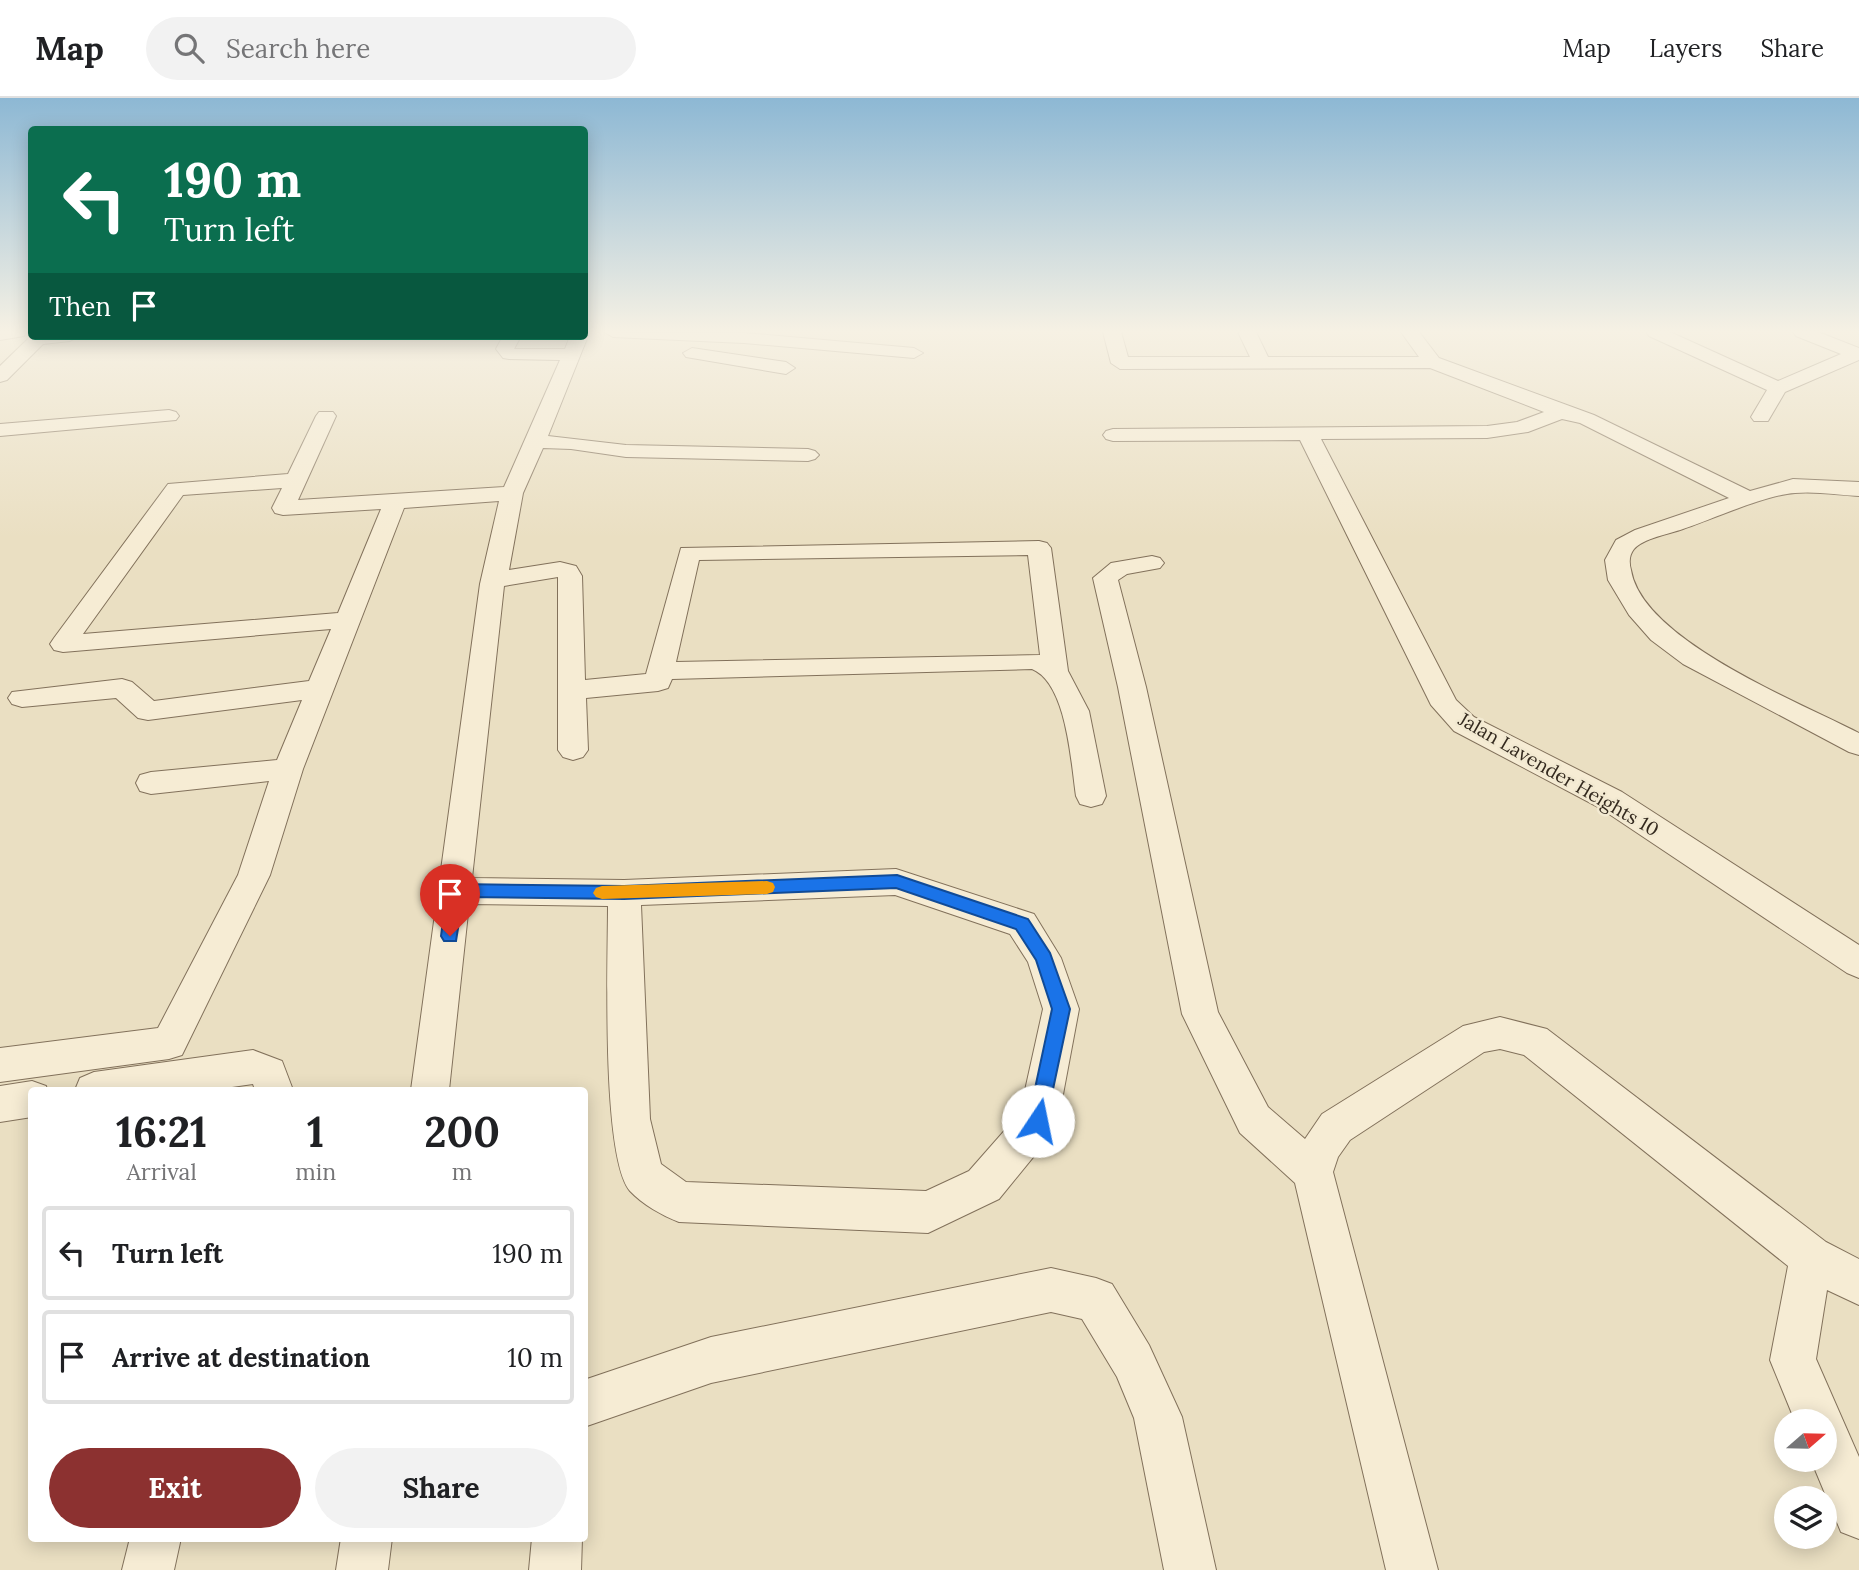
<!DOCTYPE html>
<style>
:root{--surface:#fff;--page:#f2f2f2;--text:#202124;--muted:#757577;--line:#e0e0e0;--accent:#8c3130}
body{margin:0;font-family:Lora,serif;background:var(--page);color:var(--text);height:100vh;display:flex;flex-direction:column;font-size:26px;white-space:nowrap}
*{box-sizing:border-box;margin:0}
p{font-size:23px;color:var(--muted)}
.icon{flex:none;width:38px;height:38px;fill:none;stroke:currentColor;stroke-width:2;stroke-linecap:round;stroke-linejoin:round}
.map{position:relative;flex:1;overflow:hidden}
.side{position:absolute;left:28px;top:989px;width:560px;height:455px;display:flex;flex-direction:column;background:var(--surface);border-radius:7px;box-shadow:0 4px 18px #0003}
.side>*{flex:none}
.hud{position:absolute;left:28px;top:28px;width:560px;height:214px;border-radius:7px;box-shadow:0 4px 18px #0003;background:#0b6e4f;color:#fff;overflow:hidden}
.needle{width:46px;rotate:70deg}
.fabs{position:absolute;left:1774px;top:1311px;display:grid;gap:14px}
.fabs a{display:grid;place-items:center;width:63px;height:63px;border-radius:50%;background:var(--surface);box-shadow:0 4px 18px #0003;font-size:35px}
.pin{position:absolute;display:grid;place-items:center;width:60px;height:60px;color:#fff;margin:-72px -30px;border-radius:50% 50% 50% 0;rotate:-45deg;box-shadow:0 0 7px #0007}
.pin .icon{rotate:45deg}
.me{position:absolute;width:77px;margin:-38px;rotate:11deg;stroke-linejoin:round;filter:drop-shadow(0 0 5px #0008)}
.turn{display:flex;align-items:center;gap:24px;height:147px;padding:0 21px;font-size:32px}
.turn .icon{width:91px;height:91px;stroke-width:2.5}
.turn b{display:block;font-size:49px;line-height:60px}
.then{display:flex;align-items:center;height:66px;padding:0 21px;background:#0003;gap:14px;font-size:26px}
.eta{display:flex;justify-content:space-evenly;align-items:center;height:119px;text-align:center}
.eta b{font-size:42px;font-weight:800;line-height:49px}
.cta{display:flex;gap:14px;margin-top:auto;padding:14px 21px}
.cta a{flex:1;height:80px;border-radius:42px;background:var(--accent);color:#fff;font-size:28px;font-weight:800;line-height:80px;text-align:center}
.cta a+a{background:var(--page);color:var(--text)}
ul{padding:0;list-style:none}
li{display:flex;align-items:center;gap:21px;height:94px;margin:0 14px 10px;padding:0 7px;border:4px solid var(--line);border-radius:7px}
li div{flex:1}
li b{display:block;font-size:26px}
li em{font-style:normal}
header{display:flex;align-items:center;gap:42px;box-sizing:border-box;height:98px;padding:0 35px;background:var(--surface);border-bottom:2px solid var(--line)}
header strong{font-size:33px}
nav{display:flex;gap:38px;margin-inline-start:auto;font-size:24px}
.search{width:490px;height:63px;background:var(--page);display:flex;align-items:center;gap:18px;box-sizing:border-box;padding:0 24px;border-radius:38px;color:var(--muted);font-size:26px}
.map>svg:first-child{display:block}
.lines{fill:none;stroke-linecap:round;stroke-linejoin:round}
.minor-casing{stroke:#82715b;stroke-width:2}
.minor{fill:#f6ecd4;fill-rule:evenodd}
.route{fill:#1a73e8;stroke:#114b97;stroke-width:2}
.slow{fill:#f59e0b}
.labels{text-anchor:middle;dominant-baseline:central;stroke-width:5;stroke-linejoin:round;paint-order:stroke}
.street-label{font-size:19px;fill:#33291e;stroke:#f2e9d1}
</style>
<header>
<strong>Map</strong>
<div class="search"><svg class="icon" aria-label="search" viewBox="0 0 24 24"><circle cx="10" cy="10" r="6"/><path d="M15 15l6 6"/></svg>Search here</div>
<nav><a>Map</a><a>Layers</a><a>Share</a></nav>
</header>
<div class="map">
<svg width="1859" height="1472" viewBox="0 0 1859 1472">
<rect width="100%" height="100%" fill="#eadfc2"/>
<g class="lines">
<g class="minor-casing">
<g id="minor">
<polygon points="0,234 27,234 24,238 0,242"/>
<path d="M585,234L588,238L548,338L626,347L808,351L815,353L819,357L815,361L808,363L626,359L571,351L543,350L523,395L509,472L560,464L576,468L582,478L585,582L646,576L681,450L1039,443L1047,445L1051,450L1068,573L1089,613L1106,698L1102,706L1091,709L1080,706L1076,698C1071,665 1067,585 1032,571L672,581L668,590L658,593L586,600L588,652L583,659L573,662L563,659L558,652V479L504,488L472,780L624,782L896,771L1034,816L1061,860L1079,911L1058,1023L1052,1036L999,1101L928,1135L679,1124C663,1118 642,1106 630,1093C601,1058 608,860 608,808L469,806L449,992H411L480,486L499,403L404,410L303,671L270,777L182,957L169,961L0,984V950L158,930L238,777L269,683L151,696L140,693L136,685L140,677L151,674L277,662L302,602L148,622L138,620L116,600L22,609L12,606L8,600L12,594L122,581L132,584L154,603L309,583L331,531L63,554L54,552L50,546L54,540L168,386L288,376L316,318L319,314H333L336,318L298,402L504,389L560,262L509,261L503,260L496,251L503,238H521L514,251H565L570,238H584ZM282,390L272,410L275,415L283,417L381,411L338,515L83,536L183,397ZM1028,457L1040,557L676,564L699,462ZM895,797L1010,836L1028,864L1043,911L1020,1015L969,1073L926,1093L686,1084L661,1066L650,1021L641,807Z"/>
<polygon points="604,234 744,235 914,250 923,255 914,260 744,245 613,239"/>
<path d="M1103,234H1121L1128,259H1250L1238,234H1256L1268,259H1419L1401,234H1419L1439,260L1594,317L1750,393L1793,381L1859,384V398C1838,397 1816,393 1795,395C1765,397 1713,421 1683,431C1669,436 1644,440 1634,451C1629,457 1629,465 1631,472C1642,542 1799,604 1859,635V657L1849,654L1683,566L1651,542L1629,517L1608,482L1605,462L1616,442L1635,432L1729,400L1580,325L1562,321L1528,334L1487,340L1321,341L1456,602L1474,619L1622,694L1859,847V880L1847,875L1600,710L1454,633L1431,607L1300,342L1113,343L1106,341L1103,337L1106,333L1113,331L1487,328L1517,324L1544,314L1430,270L1120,271L1111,265Z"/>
<polygon points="1646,234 1670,234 1778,283 1841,256 1796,238 1793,234 1818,234 1859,250 1859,262 1785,294 1768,323 1754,323 1751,319 1767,292 1649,238"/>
<polygon points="32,237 79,238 70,243 43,246 7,282 0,284 0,268"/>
<polygon points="692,250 786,264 795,270 786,276 686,259 683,255"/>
<polygon points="169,312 176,314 179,318 176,322 0,338 0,326"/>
<polygon points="1152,458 1160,460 1164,465 1160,470 1127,476 1118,482 1146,589 1218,914 1268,1009 1305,1041 1322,1016 1463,928 1500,919 1547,931 1826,1144 1859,1161 1859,1207 1827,1192 1816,1261 1859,1359 1859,1441 1841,1434 1811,1362 1825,1362 1825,1323 1795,1323 1770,1262 1788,1168 1524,957 1500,951 1484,954 1350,1042 1338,1059 1333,1074 1438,1472 1386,1472 1295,1085 1240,1035 1182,916 1118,589 1093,480 1111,465"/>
<polygon points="253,952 282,963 293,992 255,992 253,986 211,992 75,992 80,980 94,974"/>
<polygon points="32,983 46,988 47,992 32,992 32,1019 0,1024 0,988"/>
<polygon points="1051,1170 1096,1180 1112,1186 1149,1247 1182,1319 1216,1472 1164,1472 1134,1320 1117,1279 1082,1221 1051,1214 711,1285 584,1329 584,1282 711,1239"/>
<polygon points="130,1440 181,1440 174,1472 122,1472"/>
<polygon points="341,1440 392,1440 388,1472 336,1472"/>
<polygon points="532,1440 582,1440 581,1472 529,1472"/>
</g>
</g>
<use href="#minor" class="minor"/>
</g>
<linearGradient id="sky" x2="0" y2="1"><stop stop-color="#8db8d4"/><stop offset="0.53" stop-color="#f6f1e4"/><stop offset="1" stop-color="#f6f1e4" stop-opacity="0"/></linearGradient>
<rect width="1859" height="440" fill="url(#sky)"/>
<polygon class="route" points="897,777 1028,821 1050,855 1070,911 1045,1029 1038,1032 1031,1029 1028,1023 1052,911 1036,862 1016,831 896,790 624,801 463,799 456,843 444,843 441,838 447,793 449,788 455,786 624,788"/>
<polygon class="slow" points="767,783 773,785 775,789 773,794 767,796 602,801 596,799 593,795 596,790 602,788"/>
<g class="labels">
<g class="street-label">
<text transform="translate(1559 676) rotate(30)">Jalan Lavender Heights 10</text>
</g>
</g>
</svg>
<div class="fabs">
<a><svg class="needle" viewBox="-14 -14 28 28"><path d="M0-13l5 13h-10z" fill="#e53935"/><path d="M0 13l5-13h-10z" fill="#757577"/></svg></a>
<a><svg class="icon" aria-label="layers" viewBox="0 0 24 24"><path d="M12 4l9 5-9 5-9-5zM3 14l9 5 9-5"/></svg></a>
</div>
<div class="pin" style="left:450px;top:838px;background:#d93025"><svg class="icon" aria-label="arrive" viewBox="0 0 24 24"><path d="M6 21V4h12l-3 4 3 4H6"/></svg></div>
<svg class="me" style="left:1038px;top:1023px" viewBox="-20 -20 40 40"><circle r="19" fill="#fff"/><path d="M0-13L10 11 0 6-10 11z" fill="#1a73e8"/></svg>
<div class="hud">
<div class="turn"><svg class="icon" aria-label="left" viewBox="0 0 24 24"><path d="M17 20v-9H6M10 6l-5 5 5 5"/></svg><div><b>190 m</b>Turn left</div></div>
<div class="then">Then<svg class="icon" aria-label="arrive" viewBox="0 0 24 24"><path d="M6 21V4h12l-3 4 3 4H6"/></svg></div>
</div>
<section class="side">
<div class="eta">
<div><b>16:21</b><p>Arrival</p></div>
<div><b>1</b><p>min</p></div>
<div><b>200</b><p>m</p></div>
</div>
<ul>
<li><svg class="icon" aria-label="left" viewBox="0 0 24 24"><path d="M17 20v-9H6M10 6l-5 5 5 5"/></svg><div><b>Turn left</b></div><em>190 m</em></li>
<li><svg class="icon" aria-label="arrive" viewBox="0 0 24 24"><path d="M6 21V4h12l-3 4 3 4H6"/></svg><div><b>Arrive at destination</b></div><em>10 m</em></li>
</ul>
<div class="cta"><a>Exit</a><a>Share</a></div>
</section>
</div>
